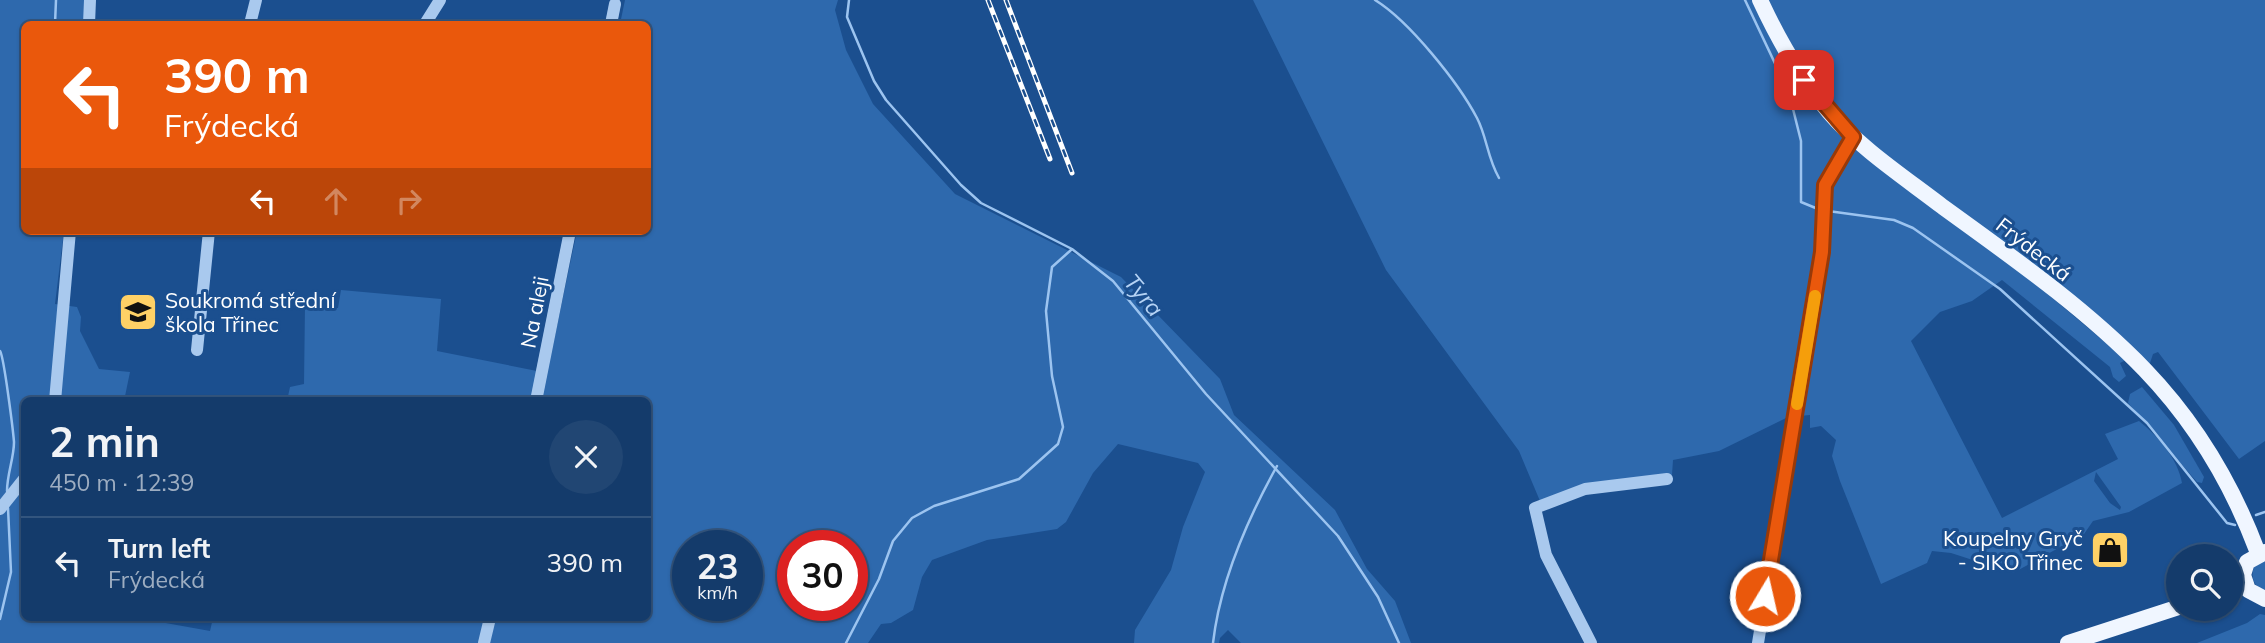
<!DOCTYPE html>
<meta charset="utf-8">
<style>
:root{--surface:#143b6b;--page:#214673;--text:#f1f3f6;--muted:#9dadc1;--line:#33557e}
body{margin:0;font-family:Mulish,sans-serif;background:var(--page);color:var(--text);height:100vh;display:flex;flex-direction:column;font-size:26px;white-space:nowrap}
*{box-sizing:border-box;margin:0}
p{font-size:23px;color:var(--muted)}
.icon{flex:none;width:38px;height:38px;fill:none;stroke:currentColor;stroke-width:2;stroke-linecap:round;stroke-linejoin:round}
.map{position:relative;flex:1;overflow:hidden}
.panel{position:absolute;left:21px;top:397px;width:630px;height:224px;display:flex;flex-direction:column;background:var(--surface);border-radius:10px;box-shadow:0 2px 5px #0004,0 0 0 2px var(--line)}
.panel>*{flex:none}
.hud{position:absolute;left:21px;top:21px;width:630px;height:214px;border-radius:10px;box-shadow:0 2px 5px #0004,0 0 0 2px var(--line);background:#ea580c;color:#fff;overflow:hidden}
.tools{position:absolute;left:2166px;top:544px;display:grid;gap:14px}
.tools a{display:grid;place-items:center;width:77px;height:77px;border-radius:50%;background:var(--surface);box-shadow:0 2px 5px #0004,0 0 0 2px var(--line);font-size:35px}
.speed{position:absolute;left:672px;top:530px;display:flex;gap:14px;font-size:35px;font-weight:700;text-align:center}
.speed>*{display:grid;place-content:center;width:91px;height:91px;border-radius:50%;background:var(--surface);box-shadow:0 2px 5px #0004,0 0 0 2px var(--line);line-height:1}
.speed small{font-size:18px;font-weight:400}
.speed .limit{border:10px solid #d22;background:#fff;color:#111}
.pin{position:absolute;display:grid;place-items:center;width:60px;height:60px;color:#fff;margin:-30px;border-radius:14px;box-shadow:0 4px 10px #0006}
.me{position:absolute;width:77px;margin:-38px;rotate:9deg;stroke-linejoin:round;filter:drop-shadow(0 0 5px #0008)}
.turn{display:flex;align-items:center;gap:24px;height:147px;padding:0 28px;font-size:32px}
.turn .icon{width:91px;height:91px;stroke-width:2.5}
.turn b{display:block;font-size:49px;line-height:60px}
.lanes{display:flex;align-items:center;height:66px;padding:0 28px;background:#0003;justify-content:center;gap:35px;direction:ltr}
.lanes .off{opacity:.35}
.round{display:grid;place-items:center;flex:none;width:74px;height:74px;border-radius:37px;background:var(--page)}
.overview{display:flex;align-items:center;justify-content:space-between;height:119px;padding:0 28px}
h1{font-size:42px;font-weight:700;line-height:52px}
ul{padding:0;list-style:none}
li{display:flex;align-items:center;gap:21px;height:91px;padding:0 28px;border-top:2px solid var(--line)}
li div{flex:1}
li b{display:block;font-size:26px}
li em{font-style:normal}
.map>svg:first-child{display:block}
.green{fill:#2e69ad;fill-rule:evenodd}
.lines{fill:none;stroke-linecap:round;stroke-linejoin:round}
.stream{stroke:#9cc4f0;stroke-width:2.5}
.minor{stroke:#a9c9ee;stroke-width:12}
.major{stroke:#f0f6ff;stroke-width:16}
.rail-casing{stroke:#fff;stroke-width:5}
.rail{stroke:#1b4f8f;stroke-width:2.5;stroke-dasharray:8;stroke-linecap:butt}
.route-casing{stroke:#983908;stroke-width:18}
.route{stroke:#ea580c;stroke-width:12}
.slow{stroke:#f59e0b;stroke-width:12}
.labels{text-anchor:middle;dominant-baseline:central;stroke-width:6;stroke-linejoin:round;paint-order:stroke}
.street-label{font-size:21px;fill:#fff;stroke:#1b4f8f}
.poi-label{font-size:21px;fill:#fff;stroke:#1b4f8f;text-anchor:start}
.water-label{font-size:23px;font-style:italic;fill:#b5d3f5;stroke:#1b4f8f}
</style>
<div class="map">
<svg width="2265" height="643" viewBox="0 0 2265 643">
<rect width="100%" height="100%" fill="#1b4f8f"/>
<g class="green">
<path d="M0,0H86L85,24H24V231H64L55,304L77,307L81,317L80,331L99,369L130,372L124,401H24V618H138L210,631L213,618H648V401H287L290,387L304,384L305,305L338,308L341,290L441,299L437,351L547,373L577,231H648V24H620L625,0H838L835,10L846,50L873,104L955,194L1121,277L1220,379L1234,415L1335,510L1367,569L1395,601L1411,643H1241L1228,630L1220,638L1219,643H1134L1135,630L1171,570L1183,527L1205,472L1198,463L1118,444L1093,473L1066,522L1057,529L987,540L932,560L922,577L913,610L891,623L881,624L868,643H0ZM688,546H747V606H688ZM793,546H852V606H793Z"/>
<path d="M1253,0H1753L1799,84L2126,360L2120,363L2126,376L2119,382L2113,377L2110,367L2002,280L1972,301L1940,312L1911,341L2002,518L2118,459L2105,434L2139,421C2158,436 2178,459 2182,483L2129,512L2093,521L2084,534L2013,573L1951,553L1932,551L1927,563L1881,584L1840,481L1832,456L1836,440L1821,426L1810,428V415L1788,417L1719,451L1673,460L1672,475L1592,485L1540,501L1519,451L1386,270ZM2096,472L2121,507L2120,510L2110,503L2094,481Z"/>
<polygon points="1767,0 2265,0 2265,441 2239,459 2158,352 2153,354 2149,366 1858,133 1809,77"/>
<polygon points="2142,387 2174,425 2204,477 2202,483 2197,482 2128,403 2130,394"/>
<path d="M2265,560V590C2254,587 2250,578 2254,567Z"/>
<polygon points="2260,614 2265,615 2265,643 2197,643 2247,623"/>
</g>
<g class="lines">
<g class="stream">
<polyline points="849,0 847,17 874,81 886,100 961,185 981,203 1072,249 1113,281 1206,394 1338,536 1378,597 1399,643"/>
<path d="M1375,0C1409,21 1458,82 1477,118C1487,137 1487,157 1499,178"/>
<polyline points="1745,0 1789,93 1801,141 1801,202 1818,209"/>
<polyline points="55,24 56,0"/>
<polyline points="1828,211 1894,220 1913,228 2000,289 2147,423 2227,523 2235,525"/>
<path d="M0,351C4,357 13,430 14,442C14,458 7,474 7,491"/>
<polyline points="2256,515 2265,512"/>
<polyline points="0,619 11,572 8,508"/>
<polyline points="846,643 879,579 893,541 912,518 934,506 1019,479 1058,444 1063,427 1052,376 1046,311 1052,267 1071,250"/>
<path d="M1213,643C1220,582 1247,520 1277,466"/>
</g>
<g class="minor">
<polyline points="89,24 90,0"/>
<polyline points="250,24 256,0"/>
<polyline points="425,24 440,0"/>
<polyline points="611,24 615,4"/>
<polyline points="197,350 209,231"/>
<polyline points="55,401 70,231"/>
<polyline points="536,401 570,231"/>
<polyline points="0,509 24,479"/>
<polyline points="484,643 490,618"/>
<polyline points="1591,643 1546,555 1535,508 1585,489 1667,479"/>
<polyline points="1758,643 1822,252 1825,185 1853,137"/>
</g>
<g class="major">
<path d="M1760,0C1779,41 1800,78 1829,112C1861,149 1904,177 1943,207C2012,257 2085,308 2145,370C2195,422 2233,486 2258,553"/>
<polyline points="2265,552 2247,562 2243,575 2248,590 2265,599"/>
<polyline points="2068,643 2179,607"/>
</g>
<g class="rail-casing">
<g id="rail">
<polyline points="988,0 1050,159"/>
<polyline points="1006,0 1072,173"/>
</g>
</g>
<use href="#rail" class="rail"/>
</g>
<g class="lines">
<g class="route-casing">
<polyline id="route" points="1765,596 1822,252 1825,185 1853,137 1804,80"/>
</g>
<use href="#route" class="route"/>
<polyline class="slow" points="1797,404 1815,296"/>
</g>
<defs>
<g id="school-square" transform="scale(2.0125)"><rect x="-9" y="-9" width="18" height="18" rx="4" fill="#ffd166" stroke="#1b4f8f"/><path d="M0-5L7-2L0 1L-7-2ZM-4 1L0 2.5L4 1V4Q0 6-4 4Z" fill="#111"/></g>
<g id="shop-square" transform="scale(2.0125)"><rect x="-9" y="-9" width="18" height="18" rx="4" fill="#ffd166" stroke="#1b4f8f"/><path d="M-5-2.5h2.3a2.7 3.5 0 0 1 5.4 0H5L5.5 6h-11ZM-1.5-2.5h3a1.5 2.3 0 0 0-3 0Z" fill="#111"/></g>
</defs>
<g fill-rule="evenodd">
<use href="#school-square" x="138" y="312"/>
<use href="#shop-square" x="2110" y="550"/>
</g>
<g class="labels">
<g class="street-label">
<text transform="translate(2034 249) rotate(38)">Frýdecká</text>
<text transform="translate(534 312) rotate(-79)">Na aleji</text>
</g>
<g class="poi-label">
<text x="165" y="300">Soukromá střední<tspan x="165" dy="24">škola Třinec</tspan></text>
<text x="2083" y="538" text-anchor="end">Koupelny Gryč<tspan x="2083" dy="24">- SIKO Třinec</tspan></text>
</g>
<g class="water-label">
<text transform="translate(1144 295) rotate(50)">Tyra</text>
</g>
</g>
</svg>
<div class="tools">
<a><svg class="icon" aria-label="search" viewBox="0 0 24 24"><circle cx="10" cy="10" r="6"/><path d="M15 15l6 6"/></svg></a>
</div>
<div class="speed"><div>23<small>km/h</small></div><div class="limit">30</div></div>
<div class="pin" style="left:1804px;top:80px;background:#d93025"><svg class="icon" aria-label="arrive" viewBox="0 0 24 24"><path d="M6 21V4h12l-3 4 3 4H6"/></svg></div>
<svg class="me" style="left:1765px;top:596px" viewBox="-20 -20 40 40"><circle r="17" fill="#ea580c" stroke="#fff" stroke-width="3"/><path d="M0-11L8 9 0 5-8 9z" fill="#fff"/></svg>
<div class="hud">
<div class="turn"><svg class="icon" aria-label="left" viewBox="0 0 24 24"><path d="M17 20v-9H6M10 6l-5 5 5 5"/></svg><div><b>390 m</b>Frýdecká</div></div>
<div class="lanes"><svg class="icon" aria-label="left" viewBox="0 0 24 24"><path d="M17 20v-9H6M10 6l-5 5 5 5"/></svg><svg class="icon off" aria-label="ahead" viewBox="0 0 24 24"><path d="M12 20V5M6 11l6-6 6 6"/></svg><svg class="icon off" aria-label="right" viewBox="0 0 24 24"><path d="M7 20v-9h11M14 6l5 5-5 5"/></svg></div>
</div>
<section class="panel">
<div class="overview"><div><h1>2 min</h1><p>450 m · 12:39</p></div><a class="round"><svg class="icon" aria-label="close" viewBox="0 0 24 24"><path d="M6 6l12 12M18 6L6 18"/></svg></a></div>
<ul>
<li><svg class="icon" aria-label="left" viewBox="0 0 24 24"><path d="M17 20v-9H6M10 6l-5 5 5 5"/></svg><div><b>Turn left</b><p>Frýdecká</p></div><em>390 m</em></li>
</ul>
</section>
</div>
